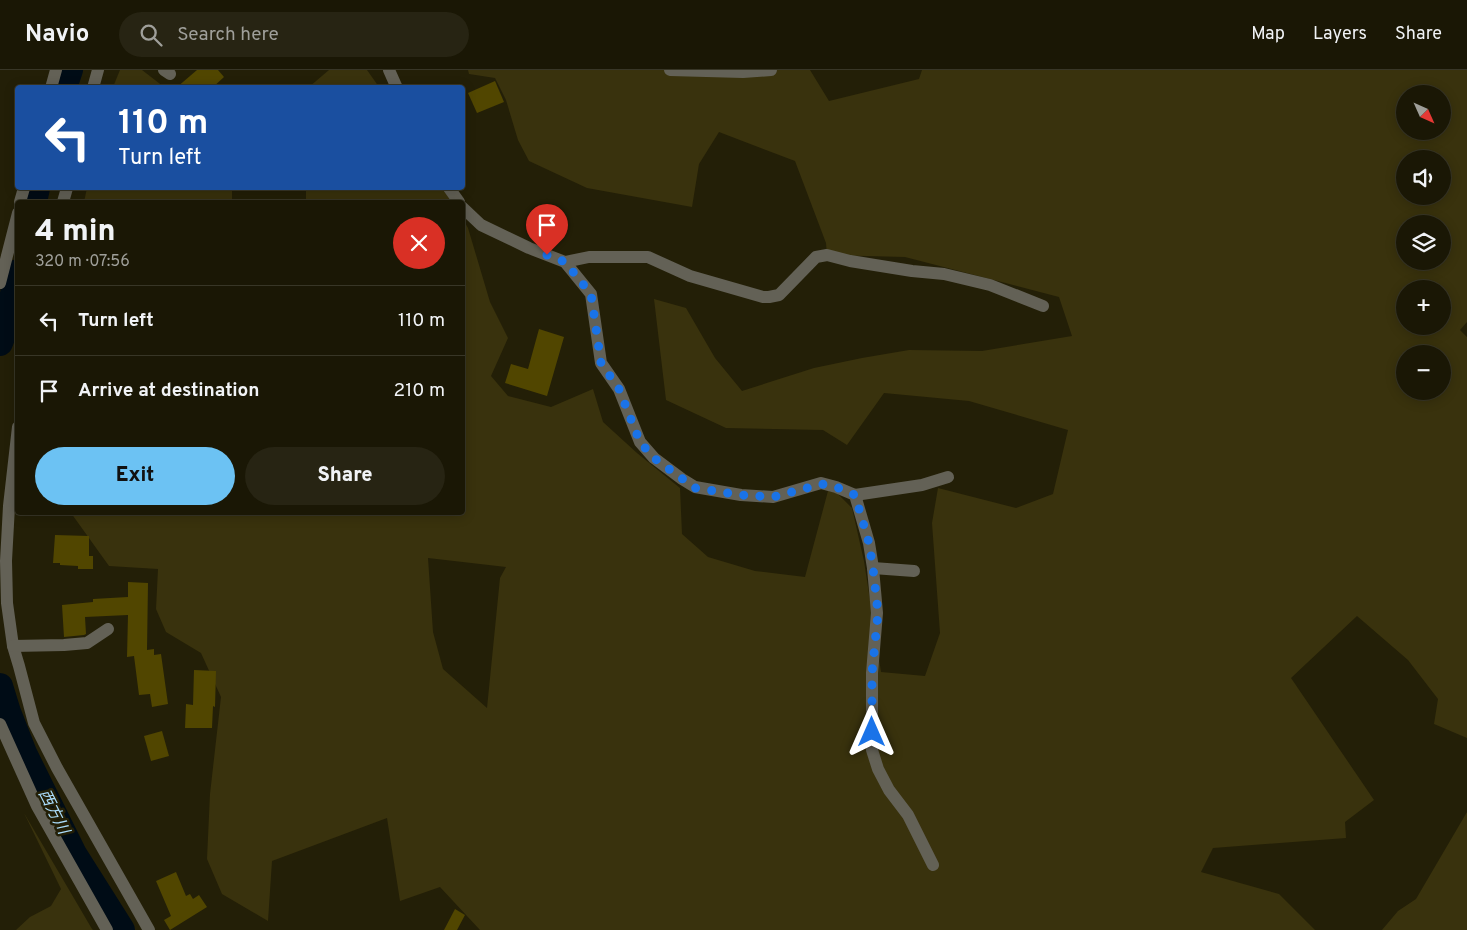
<!DOCTYPE html>
<meta charset="utf-8">
<style>
:root{--surface:#1a1705;--page:#272413;--text:#f1f3f6;--muted:#9f9f9a;--line:#383627;--accent:#6cc2f3}
body{margin:0;font-family:Overpass,"Noto Sans JP",sans-serif;background:var(--page);color:var(--text);height:100vh;display:flex;flex-direction:column;font-size:19px;white-space:nowrap}
*{box-sizing:border-box;margin:0}
p{font-size:16px;color:var(--muted)}
.icon{flex:none;width:28px;height:28px;fill:none;stroke:currentColor;stroke-width:2;stroke-linecap:round;stroke-linejoin:round}
.map{position:relative;flex:1;overflow:hidden}
.side{position:absolute;left:15px;top:130px;width:450px;height:315px;display:flex;flex-direction:column;background:var(--surface);border-radius:5px;box-shadow:0 2px 12px #0003,0 0 0 1px var(--line)}
.side>*{flex:none}
.hud{position:absolute;left:15px;top:15px;width:450px;height:105px;border-radius:5px;box-shadow:0 2px 12px #0003,0 0 0 1px var(--line);background:#1a4fa0;color:#fff;overflow:hidden}
.needle{width:32px;rotate:135deg}
.tools{position:absolute;left:1396px;top:15px;display:grid;gap:10px}
.tools a{display:grid;place-items:center;width:55px;height:55px;border-radius:50%;background:var(--surface);box-shadow:0 2px 12px #0003,0 0 0 1px var(--line);font-size:25px}
.pin{position:absolute;display:grid;place-items:center;width:42px;height:42px;color:#fff;margin:-51px -21px;border-radius:50% 50% 50% 0;rotate:-45deg;box-shadow:0 0 5px #0007}
.pin .icon{rotate:45deg}
.me{position:absolute;width:55px;margin:-28px;rotate:0deg;stroke-linejoin:round;filter:drop-shadow(0 0 4px #0008)}
.turn{display:flex;align-items:center;gap:18px;height:105px;padding:0 20px;font-size:22px}
.turn .icon{width:65px;height:65px;stroke-width:2.5}
.turn b{display:block;font-size:35px;line-height:42px}
.round{display:grid;place-items:center;flex:none;width:52px;height:52px;border-radius:26px;background:var(--page)}
.headline{display:flex;align-items:center;justify-content:space-between;height:85px;padding:0 20px}
h1{font-size:30px;font-weight:800;line-height:38px}
.action{display:flex;gap:10px;margin-top:auto;padding:10px 20px}
.action a{flex:1;height:58px;border-radius:30px;background:var(--accent);color:#111;font-size:20px;font-weight:800;line-height:58px;text-align:center}
.action a+a{background:var(--page);color:var(--text)}
ul{padding:0;list-style:none}
li{display:flex;align-items:center;gap:15px;height:70px;padding:0 20px;border-top:1px solid var(--line)}
li div{flex:1}
li b{display:block;font-size:19px}
li em{font-style:normal}
header{display:flex;align-items:center;gap:30px;box-sizing:border-box;height:70px;padding:0 25px;background:var(--surface);border-bottom:1px solid var(--line)}
header strong{font-size:24px}
nav{display:flex;gap:28px;margin-inline-start:auto;font-size:18px}
.search{width:350px;height:45px;background:var(--page);display:flex;align-items:center;gap:12px;box-sizing:border-box;padding:0 18px;border-radius:28px;color:var(--muted);font-size:19px}
.map>svg:first-child{display:block}
.green{fill:#39320d;fill-rule:evenodd}
.lines{fill:none;stroke-linecap:round;stroke-linejoin:round}
.river{stroke:#000c16;stroke-width:26}
.building{fill:#514600}
.minor{stroke:#636156;stroke-width:12}
.route{stroke:#1a73e8;stroke-width:9;stroke-dasharray:0 16.2}
.labels{text-anchor:middle;dominant-baseline:central;stroke-width:5;stroke-linejoin:round;paint-order:stroke}
.water-label{font-size:16px;font-style:italic;fill:#abddfc;stroke:#231f07}
</style>
<header>
<strong>Navio</strong>
<div class="search"><svg class="icon" aria-label="search" viewBox="0 0 24 24"><circle cx="10" cy="10" r="6"/><path d="M15 15l6 6"/></svg>Search here</div>
<nav><a>Map</a><a>Layers</a><a>Share</a></nav>
</header>
<div class="map">
<svg width="1467" height="860" viewBox="0 0 1467 860">
<rect width="100%" height="100%" fill="#231f07"/>
<g class="green">
<polygon points="120,0 142,0 164,17 113,17"/>
<polygon points="329,0 367,0 379,17 309,17"/>
<path d="M468,0H810L829,31L919,9L922,0H1467V252L1460,260L1467,267V668L1434,654L1438,629L1408,590L1357,546L1291,608L1374,730L1345,752L1346,768L1213,778L1201,802L1279,824L1315,860H480L440,817L400,831L387,748L272,791L268,851L222,824L207,789L210,724L221,627L201,583L166,562L156,539L158,499L109,496L71,443L462,442L463,149L468,158L490,232L508,268L491,306L508,326L551,337L593,319L603,352L637,383L680,418L682,464L708,487L755,501L805,507L828,421L837,423L852,438L864,491L881,602L925,606L940,563L932,453L938,418L1016,438L1053,424L1068,360L969,331L884,323L847,375L823,360L726,358L666,330L654,229L686,238L715,288L742,321L814,298L862,288L909,280L982,281L1072,266L1059,227L905,187L827,185L826,173L795,91L719,62L699,94L692,137L587,118L529,91L518,70L506,30L495,8L469,4ZM1405,24H1442V61H1405ZM1405,89H1442V126H1405ZM1405,154H1442V191H1405ZM1405,219H1442V256H1405ZM1405,284H1442V321H1405ZM428,488L506,497L500,508L487,638L443,599L433,562Z"/>
<polygon points="87,118 232,118 232,132 84,132"/>
<polygon points="306,118 442,118 452,132 306,132"/>
<polygon points="1467,742 1467,860 1382,860 1398,841 1416,829"/>
<polygon points="24,743 92,859 93,860 16,860 30,847 51,836 61,819"/>
</g>
<g class="lines">
<g class="river">
<polyline points="64,18 70,0"/>
<polyline points="34,132 37,118"/>
<polyline points="0,273 5,259 18,202"/>
<polyline points="0,616 8,642 24,683 74,784 122,860"/>
</g>
</g>
<g class="building">
<polygon points="197,0 218,0 224,7 212,18 176,18"/>
<polygon points="495,11 504,32 477,43 468,23"/>
<polygon points="539,259 564,267 547,326 505,313 511,294 528,299"/>
<polygon points="55,465 89,466 89,486 93,486 93,499 78,499 78,496 60,495 60,493 53,493"/>
<polygon points="128,512 148,513 147,580 154,579 154,585 161,584 168,634 152,637 150,624 139,625 134,586 127,587 128,545 85,547 86,564 84,565 64,567 62,535 93,532 93,529 128,527"/>
<polygon points="194,600 216,601 215,637 213,636 212,658 185,658 186,634 193,635"/>
<polygon points="162,661 169,686 151,691 144,666"/>
<polygon points="176,802 186,826 190,824 193,829 199,825 207,837 170,860 164,850 171,846 156,811"/>
<polygon points="455,839 465,845 457,860 444,860"/>
</g>
<g class="lines">
<g class="minor">
<polyline points="164,0 170,4"/>
<polyline points="389,0 397,18"/>
<polyline points="670,0 743,2 771,0"/>
<polyline points="51,18 56,0"/>
<polyline points="93,18 98,0"/>
<polyline points="449,118 459,132"/>
<polyline points="20,132 24,118"/>
<polyline points="63,132 67,118"/>
<polyline points="462,137 481,155 529,178 565,192 591,224 601,293 619,319 640,372 654,388 682,409 695,417 741,425 773,427 821,413 836,417 855,425 869,473 873,498 877,543 872,603 872,680 878,699 889,720 908,745 933,795"/>
<polyline points="565,192 589,187 648,187 690,206 763,227 769,227 779,225 816,187 827,185 850,191 912,201 944,204 990,215 1043,236"/>
<polyline points="0,213 18,143"/>
<polyline points="18,357 9,436 6,491 7,533 13,576 19,596 34,653 57,698 149,860"/>
<polyline points="855,425 922,415 948,407"/>
<polyline points="873,498 914,501"/>
<polyline points="13,576 64,575 87,573 108,559"/>
<polyline points="0,654 37,736 107,860"/>
</g>
</g>
<g class="lines">
<polyline class="route" points="547,185 565,192 591,224 601,293 619,319 640,372 654,388 695,418 741,425 773,427 822,414 836,417 855,425 869,473 873,498 878,543 872,603 872,662"/>
</g>
<g class="labels">
<g class="water-label">
<text transform="translate(53 742) rotate(63)">西方川</text>
</g>
</g>
</svg>
<div class="tools">
<a><svg class="needle" viewBox="-14 -14 28 28"><path d="M0-13l5 13h-10z" fill="#e53935"/><path d="M0 13l5-13h-10z" fill="#9f9f9a"/></svg></a>
<a><svg class="icon" aria-label="sound" viewBox="0 0 24 24"><path d="M4 9h4l5-4v14l-5-4H4zM17 9q2 3 0 6"/></svg></a>
<a><svg class="icon" aria-label="layers" viewBox="0 0 24 24"><path d="M12 4l9 5-9 5-9-5zM3 14l9 5 9-5"/></svg></a>
<a>+</a>
<a>−</a>
</div>
<div class="pin" style="left:547px;top:185px;background:#d93025"><svg class="icon" aria-label="arrive" viewBox="0 0 24 24"><path d="M6 21V4h12l-3 4 3 4H6"/></svg></div>
<svg class="me" style="left:872px;top:662px" viewBox="-20 -20 40 40"><path d="M0-17L14 15 0 8-14 15z" fill="#1a73e8" stroke="#fff" stroke-width="4"/></svg>
<div class="hud">
<div class="turn"><svg class="icon" aria-label="left" viewBox="0 0 24 24"><path d="M17 20v-9H6M10 6l-5 5 5 5"/></svg><div><b>110 m</b>Turn left</div></div>
</div>
<section class="side">
<div class="headline"><div><h1>4 min</h1><p>320 m · 07:56</p></div><a class="round" style="background:#d93025;color:#fff"><svg class="icon" aria-label="close" viewBox="0 0 24 24"><path d="M6 6l12 12M18 6L6 18"/></svg></a></div>
<ul>
<li><svg class="icon" aria-label="left" viewBox="0 0 24 24"><path d="M17 20v-9H6M10 6l-5 5 5 5"/></svg><div><b>Turn left</b></div><em>110 m</em></li>
<li><svg class="icon" aria-label="arrive" viewBox="0 0 24 24"><path d="M6 21V4h12l-3 4 3 4H6"/></svg><div><b>Arrive at destination</b></div><em>210 m</em></li>
</ul>
<div class="action"><a>Exit</a><a>Share</a></div>
</section>
</div>
